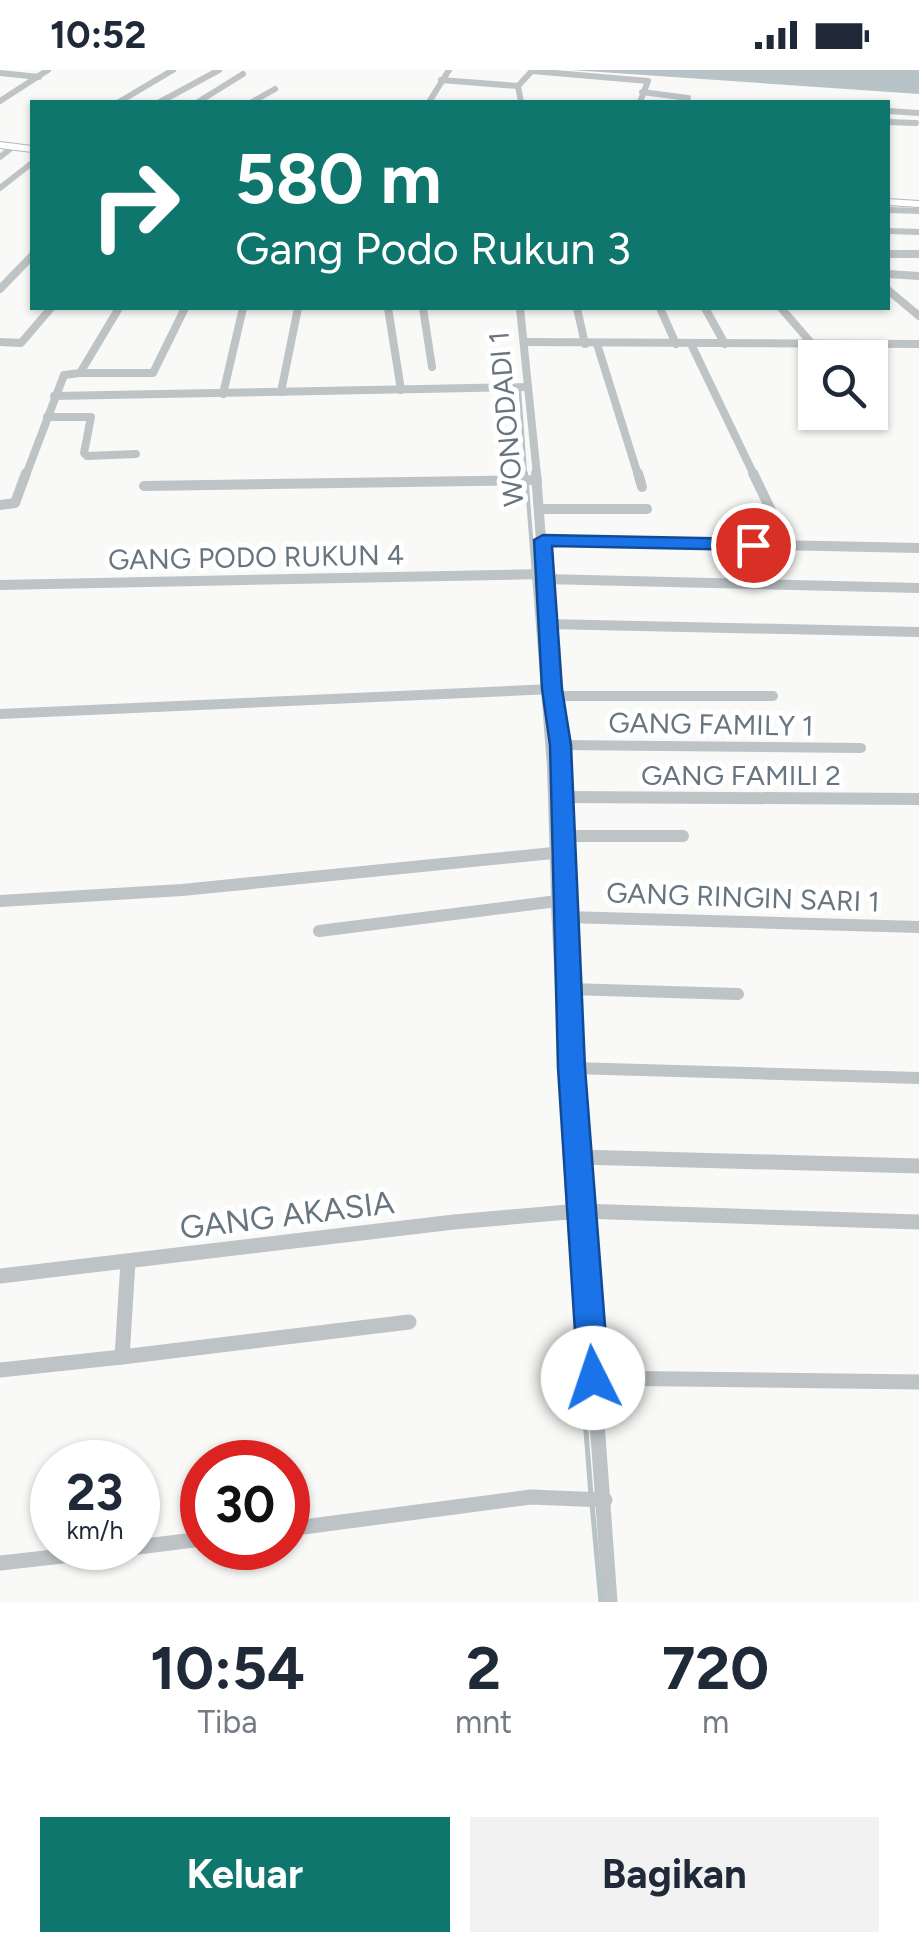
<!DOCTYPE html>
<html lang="id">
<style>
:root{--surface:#fff;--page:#f2f2f3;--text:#1f2937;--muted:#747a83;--accent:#0f766e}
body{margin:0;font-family:Figtree,sans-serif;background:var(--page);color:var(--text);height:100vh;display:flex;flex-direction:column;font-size:38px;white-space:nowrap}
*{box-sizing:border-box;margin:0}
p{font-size:32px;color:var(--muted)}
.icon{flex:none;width:55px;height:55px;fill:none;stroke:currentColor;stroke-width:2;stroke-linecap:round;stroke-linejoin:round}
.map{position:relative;height:1532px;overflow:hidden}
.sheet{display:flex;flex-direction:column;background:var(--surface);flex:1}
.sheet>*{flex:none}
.guide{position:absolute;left:30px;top:30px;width:860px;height:210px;border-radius:0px;box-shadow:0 2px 8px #0004;background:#0f766e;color:#fff;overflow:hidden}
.buttons{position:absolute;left:798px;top:270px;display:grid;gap:20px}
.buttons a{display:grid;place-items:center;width:90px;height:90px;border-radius:0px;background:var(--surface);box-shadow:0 2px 8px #0004;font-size:50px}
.speed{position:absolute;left:30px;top:1370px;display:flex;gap:20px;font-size:50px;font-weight:700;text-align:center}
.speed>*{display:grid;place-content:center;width:130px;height:130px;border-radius:50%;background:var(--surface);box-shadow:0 2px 8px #0004;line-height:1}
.speed small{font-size:25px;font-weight:400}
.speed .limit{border:15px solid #d22;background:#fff;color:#111}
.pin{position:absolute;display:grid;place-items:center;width:85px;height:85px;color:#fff;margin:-42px;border:5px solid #fff;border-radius:50%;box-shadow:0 2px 10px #0007}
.me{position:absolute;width:110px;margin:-55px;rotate:356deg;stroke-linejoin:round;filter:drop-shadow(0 0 8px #0008)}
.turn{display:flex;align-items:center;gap:35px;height:210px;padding:0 40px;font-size:45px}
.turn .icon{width:130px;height:130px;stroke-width:2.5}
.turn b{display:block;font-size:70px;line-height:85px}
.eta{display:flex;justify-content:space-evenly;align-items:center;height:170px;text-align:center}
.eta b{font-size:60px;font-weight:700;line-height:70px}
.button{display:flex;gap:20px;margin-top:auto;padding:20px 40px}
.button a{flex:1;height:115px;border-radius:0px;background:var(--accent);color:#fff;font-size:40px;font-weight:700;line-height:115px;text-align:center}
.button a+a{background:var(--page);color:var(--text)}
.status{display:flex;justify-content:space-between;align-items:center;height:70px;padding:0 50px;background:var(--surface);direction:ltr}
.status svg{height:28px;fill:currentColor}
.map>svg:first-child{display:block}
.water{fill:#b7c3c6}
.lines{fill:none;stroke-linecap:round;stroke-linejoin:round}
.stream-far2{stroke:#b7c3c6;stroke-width:2.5}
.stream-far1{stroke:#b7c3c6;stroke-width:4}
.stream{stroke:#b7c3c6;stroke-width:5}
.secondary-casing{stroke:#b3b9bd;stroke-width:2}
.minor-far4{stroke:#bec3c6;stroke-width:6}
.minor-far3{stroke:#bec3c6;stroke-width:8}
.minor-far2{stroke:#bec3c6;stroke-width:10}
.minor-far1{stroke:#bec3c6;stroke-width:12}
.minor{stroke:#bec3c6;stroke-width:15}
.secondary{fill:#fff;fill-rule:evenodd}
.route{fill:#1a73e8;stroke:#114b97;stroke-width:2.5}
.labels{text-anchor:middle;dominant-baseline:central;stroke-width:10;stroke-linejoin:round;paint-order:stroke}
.street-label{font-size:28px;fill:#66757f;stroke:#fff}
.near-street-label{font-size:32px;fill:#66757f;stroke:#fff}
</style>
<div class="status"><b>10:52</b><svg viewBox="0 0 49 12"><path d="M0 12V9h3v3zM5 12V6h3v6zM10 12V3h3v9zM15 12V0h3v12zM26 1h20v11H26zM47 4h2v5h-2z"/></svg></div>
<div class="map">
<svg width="919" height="1532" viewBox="0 0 919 1532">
<rect width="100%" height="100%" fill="#f9f9f7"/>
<polygon class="water" points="571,0 919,0 919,24"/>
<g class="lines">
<polyline class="stream-far2" points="520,322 526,405"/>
<g class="stream-far1">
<polyline points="526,403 549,696 553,826"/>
<polyline points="553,836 564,1063"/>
</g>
<g class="stream">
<polyline points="564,1061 568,1136"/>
<polyline points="569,1145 591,1425"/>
<polyline points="592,1434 601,1532"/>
</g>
<g class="secondary-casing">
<g id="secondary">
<polygon points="0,72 32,76 32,82 0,78"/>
<polygon points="888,129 919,131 919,137 888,135"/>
</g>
</g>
<g class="minor-far4">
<polyline points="0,3 39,7"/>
<polyline points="441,10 518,16"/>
<polyline points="642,22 688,28"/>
<polyline points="0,31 48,0"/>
<polyline points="119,32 173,0"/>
<polyline points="160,32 219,0"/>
<polyline points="198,32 243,4"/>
<polyline points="252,32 275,19"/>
<polyline points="429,32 449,0"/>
<polyline points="521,32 518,16 532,1 648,11 640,32"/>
<polyline points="888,41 919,43"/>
<polyline points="888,52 916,53"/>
<polyline points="0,87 14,76"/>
<polyline points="0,118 32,93"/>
<polyline points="888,140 919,141"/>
<polyline points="888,161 919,162"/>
</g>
<g class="minor-far3">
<polyline points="888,184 919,184"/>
<polyline points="888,204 919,206"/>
<polyline points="0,219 32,186"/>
<polyline points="888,220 919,246"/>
<polyline points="388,238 401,320"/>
<polyline points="423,238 432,297"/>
<polyline points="520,238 537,405"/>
<polyline points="577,238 585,274"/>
<polyline points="660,238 676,274"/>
<polyline points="705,238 725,274"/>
<polyline points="781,238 813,275"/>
<polyline points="0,272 21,273 51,238"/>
<polyline points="524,272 919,274"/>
<polyline points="597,274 638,405"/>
<polyline points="691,274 754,405"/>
<polyline points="80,303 153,303 185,238"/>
<polyline points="281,322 298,238"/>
<polyline points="223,324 243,238"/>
<polyline points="54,326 528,317"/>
<polyline points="47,347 91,347 84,383 87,386 136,384"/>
<polyline points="26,405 64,305 80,303 119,238"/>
</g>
<g class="minor-far2">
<polyline points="536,403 552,619 562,694"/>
<polyline points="638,403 642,417"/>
<polyline points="753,403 788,476"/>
<polyline points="144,416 537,410"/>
<polyline points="0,435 15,433 26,403"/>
<polyline points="539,439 647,439"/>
<polyline points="543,470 919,478"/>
<polyline points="544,509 919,518"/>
<polyline points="0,515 544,504"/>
<polyline points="547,554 919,562"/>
<polyline points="554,626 773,626"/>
<polyline points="0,644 552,619"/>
<polyline points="561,675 861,678"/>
</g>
<g class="minor-far1">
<polyline points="562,692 577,1063"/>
<polyline points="564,727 919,729"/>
<polyline points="564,766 683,766"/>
<polyline points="0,831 182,820 563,782"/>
<polyline points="566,847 919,857"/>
<polyline points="319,861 565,830"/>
<polyline points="569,919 738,924"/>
<polyline points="572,998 919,1008"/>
</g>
<g class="minor">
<polyline points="576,1061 610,1532"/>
<polyline points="577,1087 919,1096"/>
<polyline points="128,1192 122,1287 409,1252"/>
<polyline points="0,1206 454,1152 580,1141 919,1152"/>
<polyline points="0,1300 122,1287"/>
<polyline points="593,1308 919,1312"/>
<polyline points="288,1459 531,1427 605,1430"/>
<polyline points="138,1477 202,1469"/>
<polyline points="0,1493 134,1478"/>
</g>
<use href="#secondary" class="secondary"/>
</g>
<polygon class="route" points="543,465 753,469 762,475 753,480 552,476 562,619 571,675 585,998 609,1308 604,1319 593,1323 582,1319 578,1308 558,998 550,675 542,619 534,470"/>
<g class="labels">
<g class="street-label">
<text transform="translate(506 349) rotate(-95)">WONODADI 1</text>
<text transform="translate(256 487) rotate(-1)">GANG PODO RUKUN 4</text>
<text transform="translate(711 654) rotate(1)">GANG FAMILY 1</text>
<text x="741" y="705">GANG FAMILI 2</text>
<text transform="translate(743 827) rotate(2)">GANG RINGIN SARI 1</text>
</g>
<g class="near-street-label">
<text transform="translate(287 1145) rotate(-7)">GANG AKASIA</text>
</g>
</g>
</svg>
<div class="buttons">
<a><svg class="icon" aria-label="search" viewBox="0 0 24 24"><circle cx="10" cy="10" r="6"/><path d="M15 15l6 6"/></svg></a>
</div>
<div class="speed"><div>23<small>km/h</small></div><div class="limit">30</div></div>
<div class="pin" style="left:753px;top:475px;background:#d93025"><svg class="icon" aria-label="arrive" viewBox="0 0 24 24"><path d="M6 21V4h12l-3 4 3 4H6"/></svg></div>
<svg class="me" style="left:593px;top:1308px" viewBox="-20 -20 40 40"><circle r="19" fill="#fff"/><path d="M0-13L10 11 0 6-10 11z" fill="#1a73e8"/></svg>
<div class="guide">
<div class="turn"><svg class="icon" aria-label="right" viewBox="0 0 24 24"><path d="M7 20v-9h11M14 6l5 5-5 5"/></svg><div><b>580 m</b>Gang Podo Rukun 3</div></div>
</div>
</div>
<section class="sheet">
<div class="eta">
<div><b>10:54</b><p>Tiba</p></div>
<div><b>2</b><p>mnt</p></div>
<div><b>720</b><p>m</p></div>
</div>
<div class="button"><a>Keluar</a><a>Bagikan</a></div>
</section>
